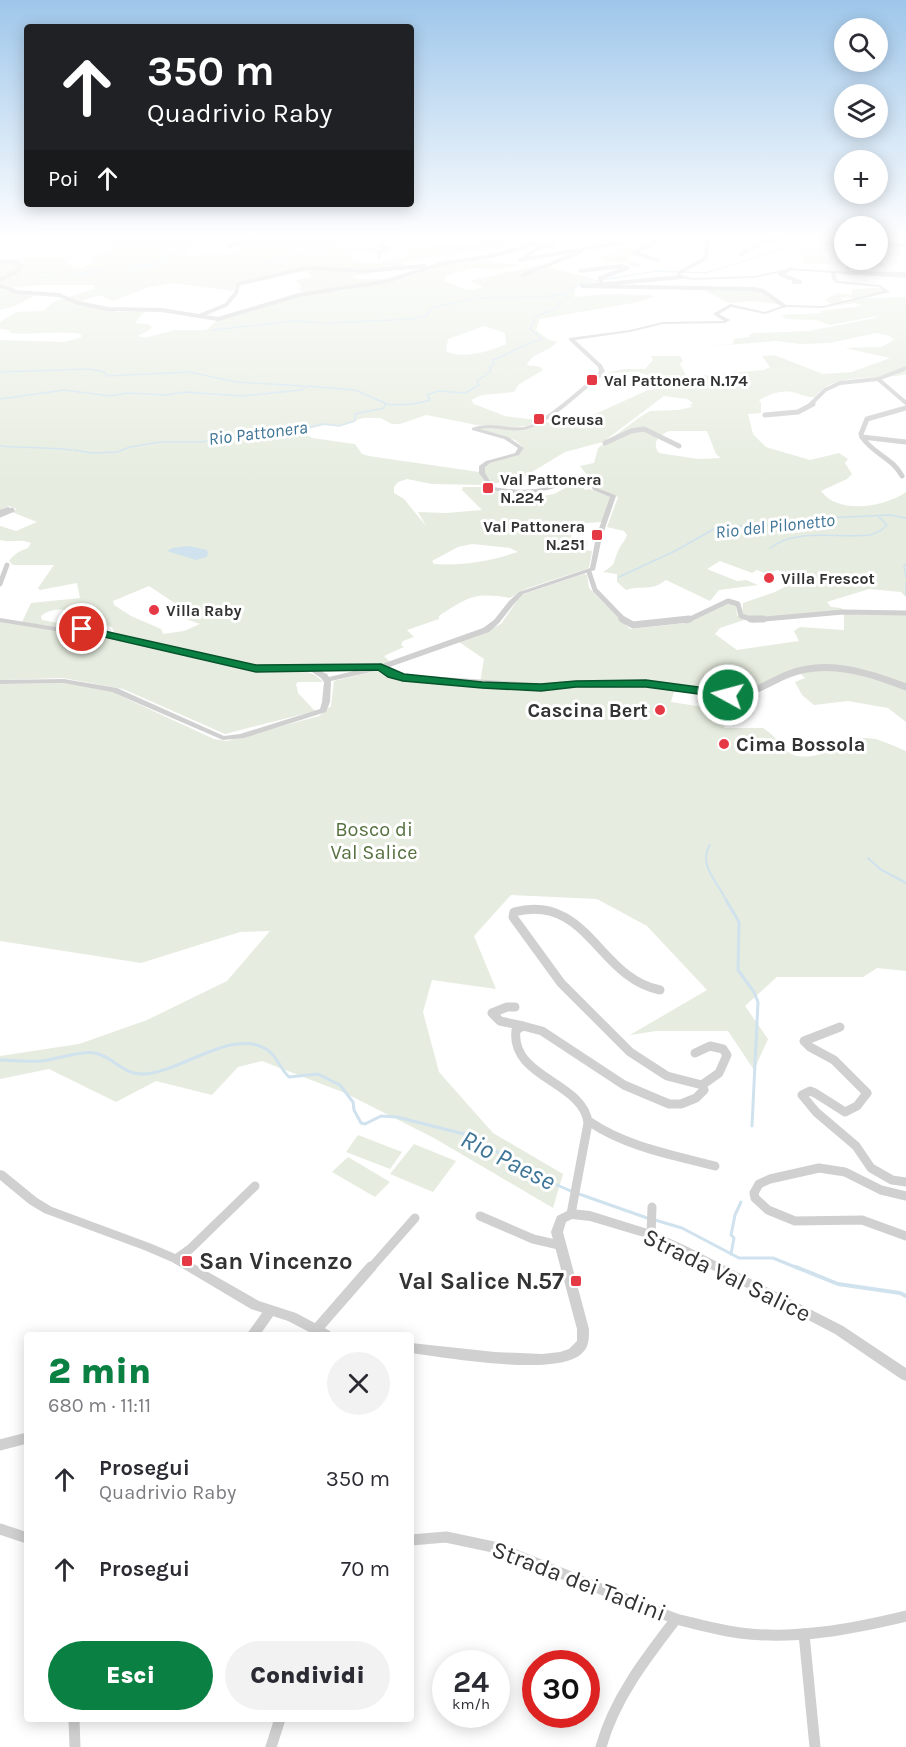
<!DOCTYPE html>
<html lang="it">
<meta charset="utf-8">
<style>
:root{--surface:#fff;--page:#f2f2f3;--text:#2b2b33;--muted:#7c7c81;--accent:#0b8043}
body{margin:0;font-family:Karla,sans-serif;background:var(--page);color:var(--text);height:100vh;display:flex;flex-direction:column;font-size:22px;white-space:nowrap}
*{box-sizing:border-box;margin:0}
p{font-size:20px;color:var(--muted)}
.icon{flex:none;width:33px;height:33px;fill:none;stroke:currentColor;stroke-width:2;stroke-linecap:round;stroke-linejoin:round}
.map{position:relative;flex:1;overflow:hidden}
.sheet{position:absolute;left:24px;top:1332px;width:390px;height:390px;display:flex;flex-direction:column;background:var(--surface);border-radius:6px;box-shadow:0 3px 15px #0003}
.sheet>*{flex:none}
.hud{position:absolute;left:24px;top:24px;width:390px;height:183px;border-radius:6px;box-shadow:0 3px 15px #0003;background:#202124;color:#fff;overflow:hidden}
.buttons{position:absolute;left:834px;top:18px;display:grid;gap:12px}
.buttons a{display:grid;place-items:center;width:54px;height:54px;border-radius:50%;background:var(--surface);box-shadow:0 3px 15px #0003;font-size:30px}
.speed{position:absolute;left:432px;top:1650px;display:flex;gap:12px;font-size:30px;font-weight:700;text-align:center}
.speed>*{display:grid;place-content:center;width:78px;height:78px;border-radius:50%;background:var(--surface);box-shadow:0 3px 15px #0003;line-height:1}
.speed small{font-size:15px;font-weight:400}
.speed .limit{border:9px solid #d22;background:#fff;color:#111}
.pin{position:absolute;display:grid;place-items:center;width:51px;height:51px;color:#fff;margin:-26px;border:3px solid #fff;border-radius:50%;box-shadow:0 2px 6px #0007}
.me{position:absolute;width:66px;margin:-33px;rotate:277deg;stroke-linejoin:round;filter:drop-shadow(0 0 4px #0008)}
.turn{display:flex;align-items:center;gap:21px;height:126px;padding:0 24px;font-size:27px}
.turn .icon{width:78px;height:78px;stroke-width:2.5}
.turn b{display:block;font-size:42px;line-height:51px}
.then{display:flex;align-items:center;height:57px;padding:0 24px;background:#0003;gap:12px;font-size:22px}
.round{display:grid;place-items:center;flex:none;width:63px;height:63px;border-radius:32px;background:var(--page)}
.head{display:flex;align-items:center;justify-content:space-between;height:102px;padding:0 24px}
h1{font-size:36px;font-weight:800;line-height:45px;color:var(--accent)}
.primary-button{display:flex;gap:12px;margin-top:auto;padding:12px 24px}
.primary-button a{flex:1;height:69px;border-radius:36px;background:var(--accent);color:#fff;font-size:24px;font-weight:800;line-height:69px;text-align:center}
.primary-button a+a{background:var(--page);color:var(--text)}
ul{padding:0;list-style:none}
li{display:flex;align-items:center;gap:18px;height:90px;padding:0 24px}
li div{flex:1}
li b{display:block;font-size:22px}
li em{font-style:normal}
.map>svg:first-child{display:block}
.green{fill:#e6ecdf;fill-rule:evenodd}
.water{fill:#cfe2ee}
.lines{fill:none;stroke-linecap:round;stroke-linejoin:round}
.stream-far3{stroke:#cfe2ee;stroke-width:1.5}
.stream-far2{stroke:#cfe2ee;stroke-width:2}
.stream-far1{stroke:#cfe2ee;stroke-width:3}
.stream{stroke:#cfe2ee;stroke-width:4}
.pedestrian{stroke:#d0d0d0;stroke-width:4}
.minor-far4{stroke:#d0d0d0;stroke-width:4}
.minor-far3{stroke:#d0d0d0;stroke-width:5}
.minor-far2{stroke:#d0d0d0;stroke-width:7}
.minor-far1{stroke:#d0d0d0;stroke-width:9}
.minor{stroke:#d0d0d0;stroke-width:11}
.tertiary{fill:#d0d0d0;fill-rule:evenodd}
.route{fill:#0b8043;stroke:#07532c;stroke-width:1.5}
.poi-dot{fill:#e63946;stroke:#fff;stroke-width:2}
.labels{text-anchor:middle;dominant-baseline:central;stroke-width:6;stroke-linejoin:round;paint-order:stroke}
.far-poi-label{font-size:16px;font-weight:bold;fill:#333;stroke:#fff;text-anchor:start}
.far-water-label{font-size:18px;font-style:italic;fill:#3f7597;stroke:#fff}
.poi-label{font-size:20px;font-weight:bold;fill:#333;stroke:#fff;text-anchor:end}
.park-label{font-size:20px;fill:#56703f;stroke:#fff}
.near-poi-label{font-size:24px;font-weight:bold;fill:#333;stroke:#fff;text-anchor:start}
.near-street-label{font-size:24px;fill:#333;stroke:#fff}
.near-water-label{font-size:26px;font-style:italic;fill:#3f7597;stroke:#fff}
</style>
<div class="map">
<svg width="906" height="1747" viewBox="0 0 906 1747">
<rect width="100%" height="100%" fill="#fff"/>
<g class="green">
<path d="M0,239H365L348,242L336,248H378L353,242H371L386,246L377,254L359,252L348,255C364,270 389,259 408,256L409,254L399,250L479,241L477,239H563L401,262L407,266L362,270L322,267L373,274L352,276L357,279H384L305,293L299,290L301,286L296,280L312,277L306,268L236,284L233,291L173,283L149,287L113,301L99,295L76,303L119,312L145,311L135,323L150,325L152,328L138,336L145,338L174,330H206L218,320L299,295L348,290L413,276L440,265L479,259L520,265L495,270L473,268L445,276L444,281L465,289L473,290L483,287L470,281L539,265L595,279L576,285L574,297L607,294L652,295L653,297L638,302L540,319L536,330L548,339L557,342C548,353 532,352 527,365L541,367L543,370L518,385L514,392L482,395L471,400L474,404L505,416L537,420L528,426L512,427L477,425L426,415L400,424H392L380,418H363L341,426L325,425L301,431L312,438L355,444L362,454L369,456L479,472L486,485L432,484L407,479L398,482L394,487V493L404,499L426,526L418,512L446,513L482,510L462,490L463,487H487L500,491H541L543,496L554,494L580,480L585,490L589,489L611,497L602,522L587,523L572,528L571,540L587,541V546L583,550L592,551L589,568L525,589L510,598C473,592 469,597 439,616V619L407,630L414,637L403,641L401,645L404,647L384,656L390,662L377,665H254L208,656L114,632L112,627L87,620L84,613C68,610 54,606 41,616L42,620L58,623L56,627L22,622L31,603L80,598L77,583L40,590L38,588L54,565H13L9,561C14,554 20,551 28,548L31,543C20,538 11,543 0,540V526L16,531L37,522L12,512L17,509L9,506L0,510V340L64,342L82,337L80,334C57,330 33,335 10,333V330L0,329V322L16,312L43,311L55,301L95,289L93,285H38L0,289V263C24,253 46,261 70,257L68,263C77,272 86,268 94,260L92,256L112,248L95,244L51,247H5L0,246ZM249,240L231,253L216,252L191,257L180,253L194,246ZM484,326L505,333L506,344C491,351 461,360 446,351L448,339ZM529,523L570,524L557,532L512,528L517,525ZM472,544L510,548L518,552C490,561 463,566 434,564L432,561L458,547ZM149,586L176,604L186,619L200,624L184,631L163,634L161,629L131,616L114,605L113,601Z"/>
<polygon points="652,239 706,239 659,242 627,258 627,260 641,264 637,267 628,265 625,262 605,261 599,258 615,250"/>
<polygon points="806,248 820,251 831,264 804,264 800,250"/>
<polygon points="852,260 881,261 883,266 874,266 872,269 845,270"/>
<polygon points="878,288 887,291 856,298 841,297 843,301 832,304 825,300 837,293 851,295 853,289"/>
<polygon points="718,289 761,291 778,304 752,301 729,303 705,291"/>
<polygon points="0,290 36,295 15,306 0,310"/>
<path d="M906,297V374C879,381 833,371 815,397C808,398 803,395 796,393C781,389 771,394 759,400L761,403V413L748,414L753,434L766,447L810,460L839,453L848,459L845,463L852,474L847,479L821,491C838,515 885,507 906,492V597L901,592L869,589L827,602L831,607L841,608L844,611L754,619L742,614L743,603L775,592L800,579L777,570L766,574L757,570L752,573L720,561L707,569L737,581L746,580L758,585L719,590L710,601L666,580C649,593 641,584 626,590L617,582V574L603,572C618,563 612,563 619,549C622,543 625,541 627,535L624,531L607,527L618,497L595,488L596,481L587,475L580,466L594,463L598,448L640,417L650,411L678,410L692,407L690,405L693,403L687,399L664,396L603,442L565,452L527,475L493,484L484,473V467L487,464L515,455L522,451L523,447L515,440L478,429L480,428L528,429L542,421L564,426L573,424L648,390L662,388V384L653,377L638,372L605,373L625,369H645L653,360L651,356H680L683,361L680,364L687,377L764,370L770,367L762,356L774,355L823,374L852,372L890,358L845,348L881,347L894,340L890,336L877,333L829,343L801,344L776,341L704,347L733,344L734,339L750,337L749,335L754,333L809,331L875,318L878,316L830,325L816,320L786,319L782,315L822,313L820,311L861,306L855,303L834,306L864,298ZM670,431H707L716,454L721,458L698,459L659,453C651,443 659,434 670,431Z"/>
<polygon points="584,574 587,575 589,588 630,629 687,623 725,603 736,605 737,615 744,620 720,628 715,634 737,650 799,641 794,631 800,627 844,630 844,614 906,615 906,686 884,678 811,667 747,693 666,685 542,686 480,683 484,659 459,642 501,624 521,595"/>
<polygon points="0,621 88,631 238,668 307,672 315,675 323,682 298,682 296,684 298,693 315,711 225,734 123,689 63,678 0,680"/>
<path d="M379,670L401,679L675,688L671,702L729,711L724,728H763C773,734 779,743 787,751C799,762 821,754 834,750L838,740C875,736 873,737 906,751V971L877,968L863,977H777L745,1006L768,1039L754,1070L728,1031H656L630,1035L707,990L647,926L597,899L511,895L474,936L496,989L432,980L423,1012L439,1072L493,1133L563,1174L553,1208L434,1138L345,1093L262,1061L238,1067L212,1095L156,1081L116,1102L49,1069L0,1079V1056L79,1044L147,1020L227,981L270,931L240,932L141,963L0,941V684L67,683L110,691L214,739L227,741L319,716L331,706L334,681Z"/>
<polygon points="806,670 845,671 906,689 906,722 888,708 848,701 814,705 802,695 795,682 805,678 799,672"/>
<polygon points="358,1135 402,1152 390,1169 346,1152"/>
<polygon points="414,1144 456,1161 433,1192 390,1174"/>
<polygon points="348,1157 390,1182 375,1197 332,1172"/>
</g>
<polygon class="water" points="189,546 207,550 208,553 207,557 196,560 167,551 172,548"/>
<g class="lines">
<g class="stream-far3">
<polyline points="388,250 427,239"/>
<polyline points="281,259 323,249 346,239"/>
<polyline points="132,269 159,264 190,246 222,239"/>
<polyline points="228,271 280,260"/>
<polyline points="79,276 94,273"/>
<polyline points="41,278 158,263 168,255 179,253"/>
<polyline points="478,298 544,297 564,294"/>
<polyline points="327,323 413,319 426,316 432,308 475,298"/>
<polyline points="212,330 294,321 324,323"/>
<polyline points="0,372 90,369 104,372 107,376 189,372 236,382 304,386"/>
<polyline points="0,399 64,390 110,396 127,393 165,395 185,392 242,396 302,390 307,386 355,390 387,404"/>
<path d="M0,446C24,448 48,447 72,450"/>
<path d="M74,450L92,453L117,452L130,447L161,442H200L232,438L240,434L276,428L309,427L323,424L339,426L355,421V414L384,408L385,404C401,406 414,405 430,400L427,395L438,391L465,393L479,385L477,381L491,371L489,367L494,365L493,360C511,353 523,344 542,339L530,329L537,316L557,308L559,303L565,300L566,292L583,283L657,271L706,273L791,246L821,250L844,246"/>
<path d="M770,548C797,527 838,539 870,535L880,531L887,525L879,517"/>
<polyline points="906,564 904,566 906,578"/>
<polyline points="619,577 677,550 714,529 758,524 772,526 825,518 890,515 906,518"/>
<polyline points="906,583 906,595"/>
</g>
<g class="stream-far2">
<path d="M710,845C697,865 719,883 727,902"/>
<polyline points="868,858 880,869 906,883"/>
</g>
<g class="stream-far1">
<polyline points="726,900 739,922 738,970 754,992 758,1002 752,1126"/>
<path d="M0,1060C14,1060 28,1062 41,1061C56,1060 81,1050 95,1053C114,1057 123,1075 144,1074C182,1072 231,1028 266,1049C277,1055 280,1069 289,1077L318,1074L340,1085L353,1102L354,1110L361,1123L365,1124L381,1116L397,1117L472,1136L532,1174L573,1192"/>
<polyline points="579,1194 650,1219"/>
<polyline points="655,1220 682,1228 739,1258 773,1258 800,1269"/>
<polyline points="731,1254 734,1238 731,1235 735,1215 741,1202"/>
</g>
<polyline class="stream" points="796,1267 838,1284 900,1293 906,1296"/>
<polyline class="pedestrian" points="0,512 8,509"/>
<g class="minor-far4">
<polyline points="820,239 818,241 821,243 844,244"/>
<polyline points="878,244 906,245"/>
<polyline points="612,245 636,239"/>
<polyline points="228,247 254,239"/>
<polyline points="741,254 764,241 785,239"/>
<polyline points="379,257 380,252 389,248 379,244 385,239"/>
<polyline points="658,260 634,253 660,239"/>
<polyline points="0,262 13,261 21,265 18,271 0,280"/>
<polyline points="791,269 780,274 800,282 794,282"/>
<polyline points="580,271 622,266 627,268 600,278 602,284"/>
<polyline points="847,273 906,274"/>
<polyline points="523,275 580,252"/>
<polyline points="682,277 582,286 754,289 763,291 784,306"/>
<polyline points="0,286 17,292 59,295 78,303 108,309 162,310 199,316 226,305 236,293 238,284 307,268 365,271 424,266"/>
<polyline points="199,316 218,319 299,295 387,281 444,263 492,256 534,244 550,242 554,244 537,249 520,260 617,243"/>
<polyline points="878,379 906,403"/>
<polyline points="810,405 825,390 840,383 878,379 906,368"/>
</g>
<g class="minor-far3">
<polyline points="906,408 867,419 861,434 862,437 906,442"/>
<polyline points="765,415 798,412 813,404"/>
<path d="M862,437C873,454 893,458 902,476"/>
<polyline points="605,443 631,431 644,429 679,446"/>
<polyline points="0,515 12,510"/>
<polyline points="589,572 595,590 625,621"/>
<polyline points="0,584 7,565"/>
<polyline points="686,621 728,601 738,604 741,616 754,620 843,612 906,613"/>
</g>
<g class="minor-far2">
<polyline points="622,619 633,625 689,619"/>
<polyline points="751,619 763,619"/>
<path d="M381,667L392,675L403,678L541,687L576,684H646L738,695C757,692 771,681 789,674C828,659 869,673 906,687"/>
</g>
<g class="minor-far1">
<polyline points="515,1007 507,1007 492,1013 500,1021 523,1026"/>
<polyline points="840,1027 804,1041 810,1047 834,1060 867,1093 857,1106 845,1112 815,1093 810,1091 802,1095 816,1112 856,1146 871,1168 892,1180 906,1182"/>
<polyline points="695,1053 710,1046 723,1049 727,1055 719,1073 702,1085"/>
<path d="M590,1122C627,1147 673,1155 715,1166"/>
<polyline points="906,1196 881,1190 845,1172 819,1168 770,1179 759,1184 754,1193 755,1198 768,1210 795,1221 862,1220 906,1236"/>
<path d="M571,1214L588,1123C584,1082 510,1078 516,1030L523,1026L542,1031L624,1085L669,1104H681L696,1098L704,1090L702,1085L667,1076L630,1052L561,983L513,917L514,912C588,893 598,978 660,990"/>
<polyline points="480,1216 533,1239 559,1245"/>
<polyline points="651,1235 652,1207"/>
<polyline points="176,1259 190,1249 255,1186"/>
<polyline points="370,1269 415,1218"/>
</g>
<g class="minor">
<polyline points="316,1330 371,1267"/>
<polyline points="253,1335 270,1311"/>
<polyline points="0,1445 27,1438"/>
<polyline points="0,1529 27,1538"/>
<polyline points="411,1540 446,1537 498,1548 676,1619"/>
<polyline points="804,1634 815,1747"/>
<polyline points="74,1719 75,1747"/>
<polyline points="271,1747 280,1719"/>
<path d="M601,1747C614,1699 646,1658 676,1619C697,1624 718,1630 740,1633C795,1640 852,1629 906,1616"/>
</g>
<g class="tertiary">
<path d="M707,239H711L709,242L708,259L681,274V275L692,278L754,276L791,268L906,276V278L836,273V278L839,281L880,285L890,292L823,308L785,307L765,314L731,307L719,314L730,320L725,323L663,324L630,332L575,340L602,365L605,371L601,377C581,392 546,428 522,430C508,432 494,426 480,429L508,437L524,448L519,455L490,463L485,467V473L494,487C510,490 531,491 547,487C565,482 572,470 592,479L597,488L615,495L616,496L602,537L595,570L523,594L514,604L499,623L489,632L384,669L331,681L330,702L326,712L244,738L223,740L112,692L64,683L0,684V680L64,679L117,688L224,736L240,734L320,709L322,702L324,682L321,678L309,670H256L218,663L91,632L56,631L0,622V618L56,627L91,628L218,659L256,666L363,665H366V668L379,665L483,628L494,620L509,601L519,592L590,568L596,537L610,497L593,490L588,481C573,474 562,488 547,490C529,494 508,494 490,489L479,473V466L486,461L515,453L518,448L504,439L472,430V428C490,421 506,429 524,427C542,424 581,387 597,375L599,371L598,367L569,340V338L630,330L663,322L724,321L713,314L730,304L765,312L784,305L823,306L884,291L879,287L836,283L832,279L831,273L791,270L754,278L692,280L677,277V272L704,257L705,242ZM362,669L329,677L327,674L318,670Z"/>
<polygon points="0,1170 4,1171 37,1198 52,1207 152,1244 180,1256 259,1301 296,1313 330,1331 332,1335 315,1335 288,1321 251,1309 172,1262 144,1250 44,1213 29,1204 0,1180"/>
<path d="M571,1209L590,1211L651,1230L688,1247L843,1326L906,1368V1381L901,1379L835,1334L680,1253L647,1238L590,1221L572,1219L566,1222L563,1232L589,1329C589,1341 589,1350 577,1357C546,1375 448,1358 411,1353V1343L495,1352L542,1354L560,1352L569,1349L577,1341V1329L551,1232L557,1216Z"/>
</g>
</g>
<linearGradient id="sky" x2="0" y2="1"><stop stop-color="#9ec6ea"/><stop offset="0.49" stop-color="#fff"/><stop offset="1" stop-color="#fff" stop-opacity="0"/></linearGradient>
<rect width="906" height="484" fill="url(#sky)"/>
<polygon class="route" points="82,626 256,665 381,664 404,674 482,682 541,684 576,681 646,680 728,691 734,695 728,698 646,687 576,687 541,691 482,688 403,681 388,677 378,670 256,672 78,631 78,627"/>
<g class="poi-dot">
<rect x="586" y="374" width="12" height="12" rx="3"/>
<rect x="533" y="413" width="12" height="12" rx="3"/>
<rect x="482" y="482" width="12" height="12" rx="3"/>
<rect x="591" y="529" width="12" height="12" rx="3"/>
<circle cx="769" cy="578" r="6"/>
<circle cx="154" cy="610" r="6"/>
<circle cx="660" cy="710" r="6"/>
<circle cx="724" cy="744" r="6"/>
<rect x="181" y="1255" width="12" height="12" rx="3"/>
<rect x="570" y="1275" width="12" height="12" rx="3"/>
</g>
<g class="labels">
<g class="far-poi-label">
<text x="604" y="380">Val Pattonera N.174</text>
<text x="551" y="419">Creusa</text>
<text x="500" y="479">Val Pattonera<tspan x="500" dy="18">N.224</tspan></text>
<text x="585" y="526" text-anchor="end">Val Pattonera<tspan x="585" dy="18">N.251</tspan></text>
<text x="781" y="578">Villa Frescot</text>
<text x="166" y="610">Villa Raby</text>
</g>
<g class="far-water-label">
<text transform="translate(258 433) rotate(-7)">Rio Pattonera</text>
<text transform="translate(775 526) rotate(-6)">Rio del Pilonetto</text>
</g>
<g class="poi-label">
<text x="648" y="710">Cascina Bert</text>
<text x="736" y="744" text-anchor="start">Cima Bossola</text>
</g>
<g class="park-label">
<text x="374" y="829">Bosco di<tspan x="374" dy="23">Val Salice</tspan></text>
</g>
<g class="near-poi-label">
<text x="199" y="1261">San Vincenzo</text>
<text x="564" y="1281" text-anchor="end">Val Salice N.57</text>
</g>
<g class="near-street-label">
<text transform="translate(727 1275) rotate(26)">Strada Val Salice</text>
<text transform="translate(579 1581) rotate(21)">Strada dei Tadini</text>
</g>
<g class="near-water-label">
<text transform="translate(508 1160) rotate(27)">Rio Paese</text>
</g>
</g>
</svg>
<div class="buttons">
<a><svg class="icon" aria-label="search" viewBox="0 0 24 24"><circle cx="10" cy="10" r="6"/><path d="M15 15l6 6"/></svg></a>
<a><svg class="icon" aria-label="layers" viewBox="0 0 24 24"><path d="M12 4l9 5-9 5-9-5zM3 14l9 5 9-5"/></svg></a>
<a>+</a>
<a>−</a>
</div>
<div class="speed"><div>24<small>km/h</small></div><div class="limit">30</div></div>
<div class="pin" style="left:82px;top:629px;background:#d93025"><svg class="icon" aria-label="arrive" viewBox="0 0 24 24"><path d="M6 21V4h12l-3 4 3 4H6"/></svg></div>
<svg class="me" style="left:728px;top:695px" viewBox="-20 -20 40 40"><circle r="17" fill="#0b8043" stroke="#fff" stroke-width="3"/><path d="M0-11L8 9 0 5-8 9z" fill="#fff"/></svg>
<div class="hud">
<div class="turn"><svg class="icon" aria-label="ahead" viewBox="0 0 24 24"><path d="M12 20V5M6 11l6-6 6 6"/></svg><div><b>350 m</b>Quadrivio Raby</div></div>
<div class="then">Poi<svg class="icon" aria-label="ahead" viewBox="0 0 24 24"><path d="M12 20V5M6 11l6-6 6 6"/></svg></div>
</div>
<section class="sheet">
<div class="head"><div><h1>2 min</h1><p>680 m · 11:11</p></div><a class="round"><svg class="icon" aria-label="close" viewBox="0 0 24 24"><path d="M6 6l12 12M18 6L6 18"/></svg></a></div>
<ul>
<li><svg class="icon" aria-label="ahead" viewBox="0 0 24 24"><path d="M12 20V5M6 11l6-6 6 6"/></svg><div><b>Prosegui</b><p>Quadrivio Raby</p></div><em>350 m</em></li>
<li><svg class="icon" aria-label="ahead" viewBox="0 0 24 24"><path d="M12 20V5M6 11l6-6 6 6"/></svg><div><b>Prosegui</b></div><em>70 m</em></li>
</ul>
<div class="primary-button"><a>Esci</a><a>Condividi</a></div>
</section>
</div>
